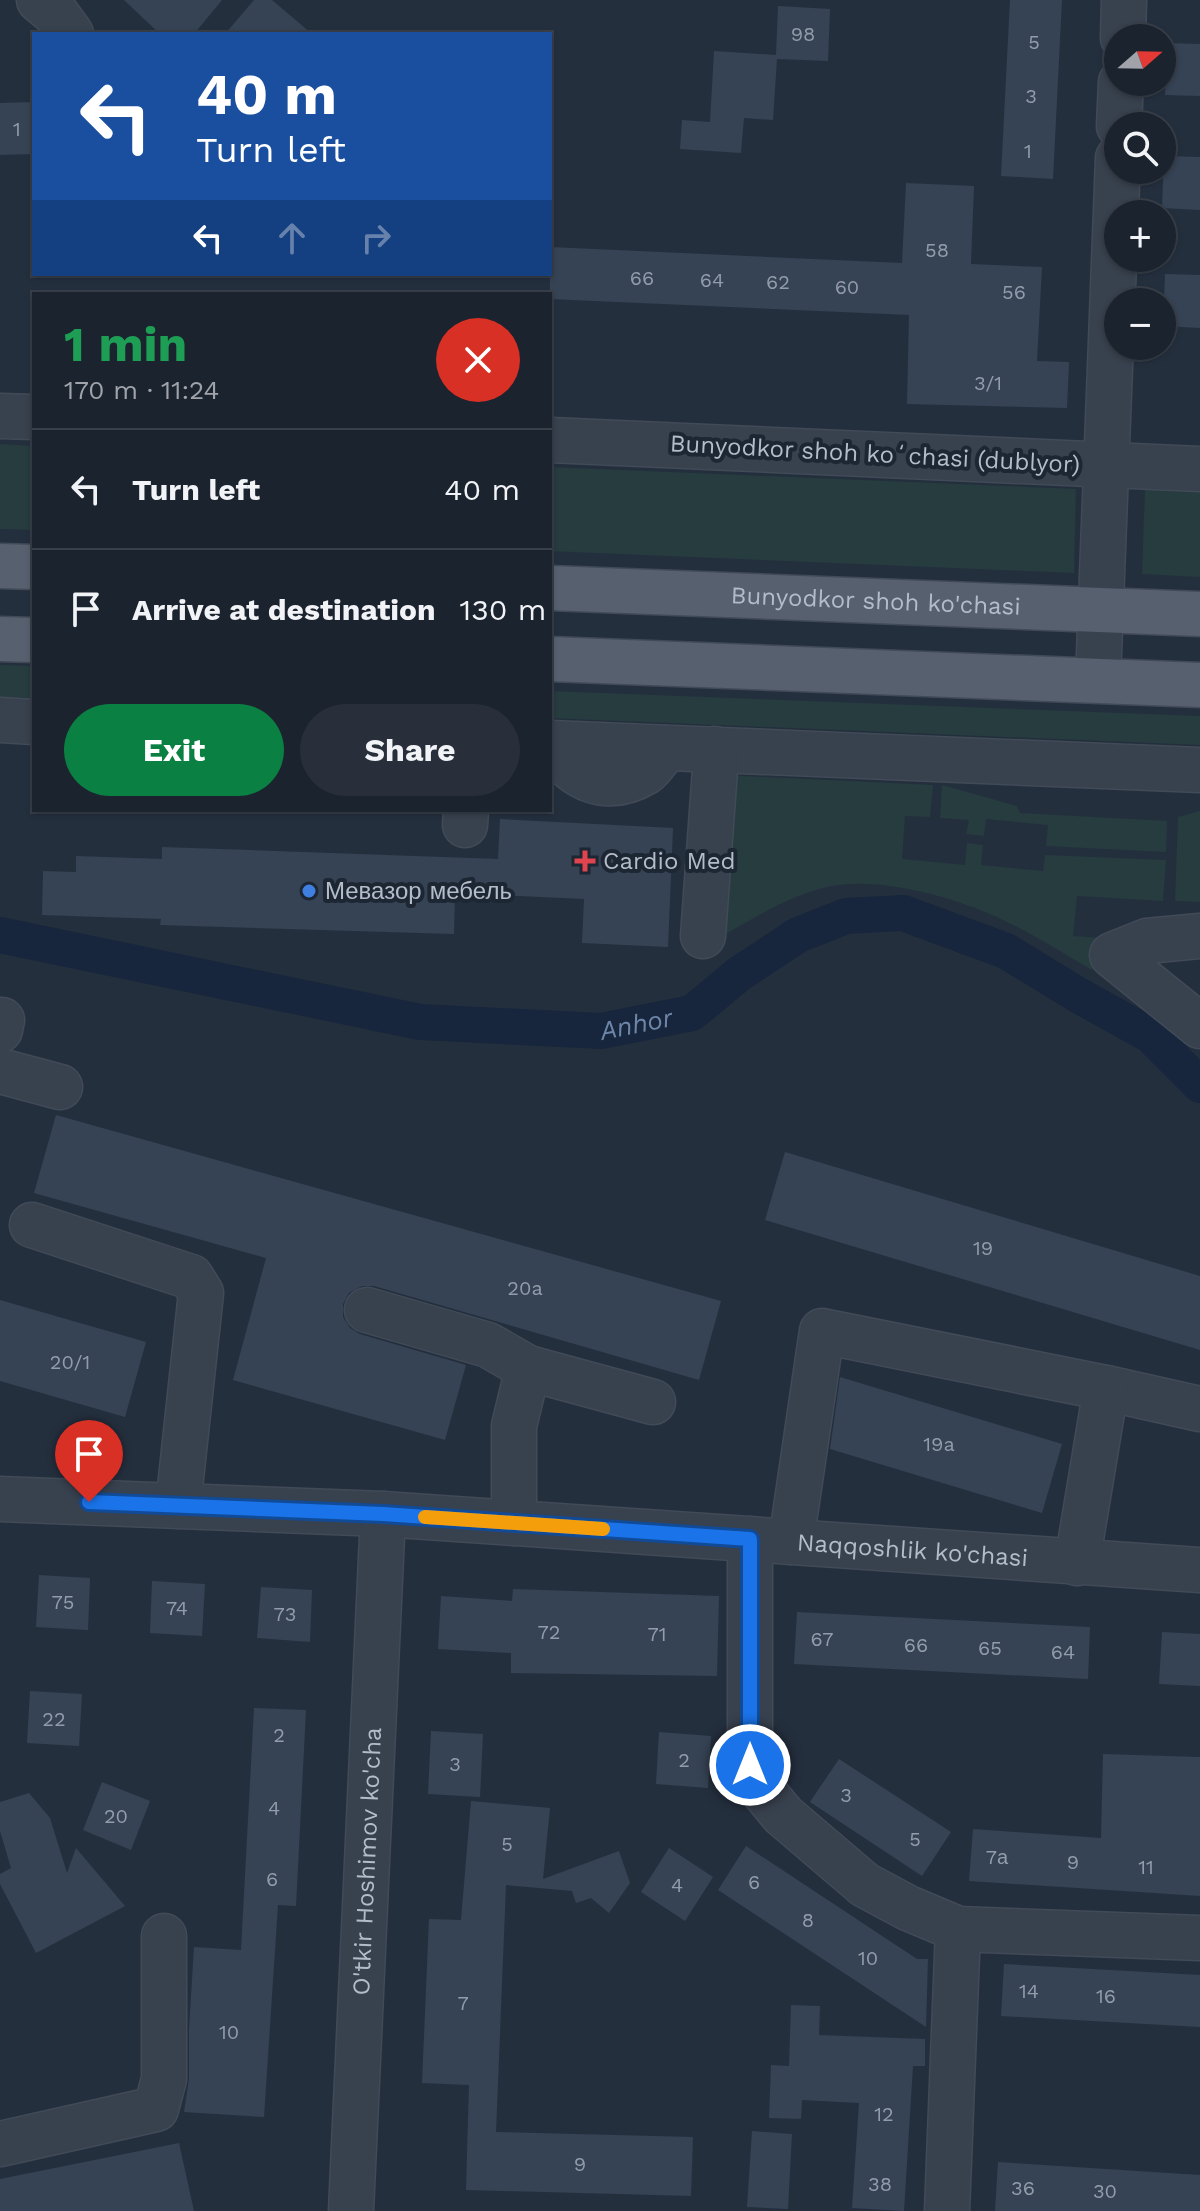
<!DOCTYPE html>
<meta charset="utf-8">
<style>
:root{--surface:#1b232e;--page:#282f3a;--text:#f1f3f6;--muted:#a0a4aa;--line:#39404a;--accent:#0b8043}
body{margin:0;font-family:"Work Sans",sans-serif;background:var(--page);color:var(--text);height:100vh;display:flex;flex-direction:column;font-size:30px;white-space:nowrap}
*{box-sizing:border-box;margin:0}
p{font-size:26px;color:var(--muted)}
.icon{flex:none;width:44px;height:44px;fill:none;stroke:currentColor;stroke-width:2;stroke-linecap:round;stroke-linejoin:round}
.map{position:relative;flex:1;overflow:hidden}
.panel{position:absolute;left:32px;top:292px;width:520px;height:520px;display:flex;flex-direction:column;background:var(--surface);border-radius:0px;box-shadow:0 2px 6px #0004,0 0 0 2px var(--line)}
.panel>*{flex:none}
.banner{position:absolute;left:32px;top:32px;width:520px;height:244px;border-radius:0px;box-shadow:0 2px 6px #0004,0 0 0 2px var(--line);background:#1a4fa0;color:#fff;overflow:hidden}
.needle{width:52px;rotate:70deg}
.tools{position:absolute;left:1104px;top:24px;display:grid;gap:16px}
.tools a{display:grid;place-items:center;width:72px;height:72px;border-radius:50%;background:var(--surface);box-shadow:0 2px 6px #0004,0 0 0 2px var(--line);font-size:40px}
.pin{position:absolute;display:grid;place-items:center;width:68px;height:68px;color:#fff;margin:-82px -34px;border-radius:50% 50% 50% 0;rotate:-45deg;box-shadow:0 0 8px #0007}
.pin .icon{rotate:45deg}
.me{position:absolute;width:88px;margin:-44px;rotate:0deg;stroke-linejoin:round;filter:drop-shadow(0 0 6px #0008)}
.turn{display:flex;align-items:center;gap:28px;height:168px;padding:0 32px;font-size:36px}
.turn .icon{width:104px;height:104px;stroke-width:2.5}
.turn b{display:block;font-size:56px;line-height:68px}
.lanes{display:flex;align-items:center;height:76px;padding:0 32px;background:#0003;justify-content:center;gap:40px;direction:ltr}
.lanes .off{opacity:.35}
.round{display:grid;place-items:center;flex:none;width:84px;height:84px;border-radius:42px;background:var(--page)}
.overview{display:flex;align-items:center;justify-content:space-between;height:136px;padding:0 32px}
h1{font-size:48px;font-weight:700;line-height:60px;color:#1e9e55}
.action{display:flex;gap:16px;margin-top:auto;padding:16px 32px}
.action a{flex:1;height:92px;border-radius:48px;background:var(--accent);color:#fff;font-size:32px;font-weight:700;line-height:92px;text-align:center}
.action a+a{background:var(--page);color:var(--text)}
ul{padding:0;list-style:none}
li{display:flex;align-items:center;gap:24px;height:120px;padding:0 32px;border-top:2px solid var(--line)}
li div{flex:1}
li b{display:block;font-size:30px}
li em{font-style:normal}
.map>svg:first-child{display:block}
.green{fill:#263c3f}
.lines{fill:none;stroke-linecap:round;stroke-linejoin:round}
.stream{stroke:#17263c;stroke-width:10}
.canal{stroke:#17263c;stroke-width:36}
.building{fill:#364354}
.minor-casing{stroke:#414a57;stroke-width:47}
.major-casing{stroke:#414a57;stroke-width:47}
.minor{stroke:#38414e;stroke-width:44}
.major{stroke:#56606e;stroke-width:44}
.route-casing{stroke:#114b97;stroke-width:20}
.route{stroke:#1a73e8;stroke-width:14}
.slow{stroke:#f59e0b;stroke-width:14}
.health-dot{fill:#e0444e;stroke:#1d2633;stroke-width:3}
.shop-dot{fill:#3f7fe0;stroke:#1d2633;stroke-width:3}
.labels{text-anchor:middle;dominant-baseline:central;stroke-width:8;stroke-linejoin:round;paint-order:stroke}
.number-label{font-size:20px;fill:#929caa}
.street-label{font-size:24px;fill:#b4bcc9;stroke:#1d2633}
.poi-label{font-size:24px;fill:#b4bcc9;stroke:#1d2633;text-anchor:start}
.water-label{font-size:26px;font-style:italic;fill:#6d86a8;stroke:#1d2633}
</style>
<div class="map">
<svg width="1200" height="2211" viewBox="0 0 1200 2211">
<rect width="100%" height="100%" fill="#242f3e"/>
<g class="green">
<polygon points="0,444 34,446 34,530 0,529"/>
<polygon points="550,467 1076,489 1074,573 550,551"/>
<polygon points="1145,488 1200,490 1200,577 1142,574"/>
<polygon points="0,665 34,666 34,698 0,697"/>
<polygon points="550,691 1200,716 1200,745 550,718"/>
<path d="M724,775L933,785L930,817L905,816L902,859L965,865L967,843L983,845L981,865L1043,871L1045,855L1166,860L1163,901L1077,896L1073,936L1101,938L1092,970C1059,951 1025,929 990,914C945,895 872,875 823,888C784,898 748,922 713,941Z"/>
<polygon points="942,785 1017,806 1020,813 1167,821 1166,852 1046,846 1048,825 986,819 984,836 966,834 969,820 940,818"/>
<polygon points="1200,811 1200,902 1175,901 1178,817"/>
</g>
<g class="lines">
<polyline class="stream" points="67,948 68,940"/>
<path class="canal" id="s1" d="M0,935L420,1022L601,1031L692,1013L739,974L798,935L846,916L903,913L1006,951L1078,995L1150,1035L1200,1085"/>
</g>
<g class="building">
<polygon points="124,0 222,0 194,34 160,34"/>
<polygon points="254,0 272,0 312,34 225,34"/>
<polygon points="1010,0 1062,0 1053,179 1001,176"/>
<polygon points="778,6 830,9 828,61 777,59 773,120 744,118 741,153 680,149 682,120 710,122 714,51 776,55"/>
<polygon points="1167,43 1200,44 1200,96 1165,95"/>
<polygon points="34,102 34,154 0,155 0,103"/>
<polygon points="1164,156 1200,157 1200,210 1162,208"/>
<polygon points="906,183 974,186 971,264 1042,267 1037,361 1069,362 1067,408 907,404 909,315 550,299 550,247 902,263"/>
<polygon points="1165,274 1200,275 1200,328 1163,326"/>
<polygon points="500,819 673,828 668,947 582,943 584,899 455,893 454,934 160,925 161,919 42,915 43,871 76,872 76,856 162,859 162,847 498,859"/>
<polygon points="56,1115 721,1301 699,1380 374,1286 362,1286 349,1293 343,1304 343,1317 350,1328 360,1334 466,1365 445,1440 233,1380 266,1258 34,1193"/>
<polygon points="785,1152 1200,1276 1200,1350 765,1220"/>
<polygon points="0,1300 146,1342 125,1417 0,1381"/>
<polygon points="840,1377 1062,1444 1042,1513 830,1449"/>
<polygon points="39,1575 90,1578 88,1630 36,1627"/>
<polygon points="152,1581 205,1584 202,1636 150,1633"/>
<polygon points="261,1587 312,1590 310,1642 257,1638"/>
<polygon points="513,1589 719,1596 717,1676 511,1673 511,1653 438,1649 441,1596 512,1601"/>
<polygon points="797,1612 1090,1627 1088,1679 794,1664"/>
<polygon points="1162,1632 1200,1634 1200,1686 1159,1684"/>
<polygon points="30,1691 82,1694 79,1746 27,1743"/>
<polygon points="254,1708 306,1710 296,1906 278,1905 264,2117 184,2112 189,2079 189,2029 194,1947 241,1950"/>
<polygon points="431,1731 483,1734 480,1797 428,1794"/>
<polygon points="659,1732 711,1736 708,1788 656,1784"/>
<polygon points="1103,1754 1200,1757 1200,1896 969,1881 973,1829 1101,1838"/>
<polygon points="839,1759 951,1832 922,1876 810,1802"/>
<polygon points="102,1782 150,1801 131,1850 83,1830"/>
<polygon points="29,1793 50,1818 67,1873 76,1848 125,1906 36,1953 0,1884 0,1874 11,1868 0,1831 0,1802"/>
<polygon points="471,1801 550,1808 543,1879 619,1851 630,1883 609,1913 591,1898 576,1903 572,1891 506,1885 496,2132 693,2137 691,2196 466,2190 469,2085 422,2083 429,1919 461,1920"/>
<polygon points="746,1846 917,1959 928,1959 926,2027 718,1890"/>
<polygon points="669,1848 713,1877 685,1921 641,1892"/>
<polygon points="1004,1964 1200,1975 1200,2027 1001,2016"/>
<polygon points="791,2005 820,2006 819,2035 925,2039 925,2066 913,2066 904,2211 852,2208 859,2103 802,2100 801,2119 769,2118 771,2065 789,2066"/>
<polygon points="752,2131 792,2134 788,2209 747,2207"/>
<polygon points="179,2143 194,2211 0,2211 0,2179"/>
<polygon points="998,2162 1200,2175 1200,2211 995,2211"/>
</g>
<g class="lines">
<g class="minor-casing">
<g id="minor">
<polyline points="39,0 58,16 71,34"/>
<polyline points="1123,38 1124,0"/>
<polyline points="1119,126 1121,82"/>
<polyline points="0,416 34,417"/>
<polyline points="550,440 1200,469"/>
<polyline points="1098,680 1118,158"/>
<polyline points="0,720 34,722"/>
<polyline points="550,743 1200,770"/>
<path d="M550,744C573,779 606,796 646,772C653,767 660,755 666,748"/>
<polyline points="465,825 466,810"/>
<polyline points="703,936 715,769 714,749"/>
<polyline points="1200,936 1147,941 1112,955 1200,1026"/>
<polyline points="0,1020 2,1020 0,1030"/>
<polyline points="0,1071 60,1087"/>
<polyline points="32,1225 191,1277 201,1293 178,1506"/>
<polyline points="367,1310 488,1345 528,1368 514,1426 514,1523"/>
<polyline points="528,1368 653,1402"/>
<polyline points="1106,1388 1200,1409"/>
<path id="s2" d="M0,1499L383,1514L1200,1570"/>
<polyline points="750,1539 750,1765 764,1792 783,1815 865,1885 908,1908 958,1929 1200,1938"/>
<polyline points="791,1542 822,1331 1106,1388 1077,1563"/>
<polyline points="0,2144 156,2109 164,2079 164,1936"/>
<path id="s3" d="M351,2211L383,1514"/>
<polyline points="947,2211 958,1929"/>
</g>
</g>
<g class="major-casing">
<g id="major">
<polyline points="0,566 34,567"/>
<path id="s4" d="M550,588L1200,614"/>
<polyline points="0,639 34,640"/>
<polyline points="550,659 1200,685"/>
</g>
</g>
<use href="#minor" class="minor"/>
<use href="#major" class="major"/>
</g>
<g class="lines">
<g class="route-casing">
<polyline id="route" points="89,1502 383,1514 750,1539 750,1765"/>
</g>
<use href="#route" class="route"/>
<polyline class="slow" points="425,1517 603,1529"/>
</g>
<path class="health-dot" d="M581 849h8v8h8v8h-8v8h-8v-8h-8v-8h8z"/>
<circle class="shop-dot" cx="309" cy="891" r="8"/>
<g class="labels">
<g class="number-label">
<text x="803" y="34">98</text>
<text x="1034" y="42">5</text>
<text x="1031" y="96">3</text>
<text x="17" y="129">1</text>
<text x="1028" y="151">1</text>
<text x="937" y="250">58</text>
<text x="642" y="278">66</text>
<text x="712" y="280">64</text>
<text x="778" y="282">62</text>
<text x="847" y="287">60</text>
<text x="1014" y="292">56</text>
<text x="988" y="383">3/1</text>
<text x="983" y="1248">19</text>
<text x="525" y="1288">20a</text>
<text x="70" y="1362">20/1</text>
<text x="939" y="1444">19a</text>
<text x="63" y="1602">75</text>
<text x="177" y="1608">74</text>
<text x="285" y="1614">73</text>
<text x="549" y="1632">72</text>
<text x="657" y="1634">71</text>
<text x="822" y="1639">67</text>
<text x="916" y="1645">66</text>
<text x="990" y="1648">65</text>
<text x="1063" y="1652">64</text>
<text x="54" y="1719">22</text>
<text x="279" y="1735">2</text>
<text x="684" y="1760">2</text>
<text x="455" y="1764">3</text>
<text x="846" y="1795">3</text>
<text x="274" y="1808">4</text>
<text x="116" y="1816">20</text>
<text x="915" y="1839">5</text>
<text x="507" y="1844">5</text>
<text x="997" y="1857">7а</text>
<text x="1073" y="1862">9</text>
<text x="1146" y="1867">11</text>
<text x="272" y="1879">6</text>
<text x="754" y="1882">6</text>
<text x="677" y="1885">4</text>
<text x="808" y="1920">8</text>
<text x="868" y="1958">10</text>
<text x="1029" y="1991">14</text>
<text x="1106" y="1996">16</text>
<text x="463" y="2003">7</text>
<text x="229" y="2032">10</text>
<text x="884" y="2114">12</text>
<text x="580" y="2164">9</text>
<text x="880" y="2184">38</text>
<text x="1023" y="2188">36</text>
<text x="1105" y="2191">30</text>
</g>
<g class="street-label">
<text transform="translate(875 454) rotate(3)">Bunyodkor shoh koʻchasi (dublyor)</text>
<text stroke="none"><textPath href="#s4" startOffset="326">Bunyodkor shoh ko'chasi</textPath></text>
<text stroke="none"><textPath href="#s2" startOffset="914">Naqqoshlik ko'chasi</textPath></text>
<text stroke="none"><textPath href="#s3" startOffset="350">O'tkir Hoshimov ko'cha</textPath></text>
</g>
<g class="poi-label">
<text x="603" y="861">Cardio Med</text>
<text x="325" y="891">Мевазор мебель</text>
</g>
<g class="water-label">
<text stroke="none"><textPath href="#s1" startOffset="646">Anhor</textPath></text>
</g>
</g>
</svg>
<div class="tools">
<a><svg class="needle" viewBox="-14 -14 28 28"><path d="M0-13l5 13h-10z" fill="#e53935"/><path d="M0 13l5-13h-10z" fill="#a0a4aa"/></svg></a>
<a><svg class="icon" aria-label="search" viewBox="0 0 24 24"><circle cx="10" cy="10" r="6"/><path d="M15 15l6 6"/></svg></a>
<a>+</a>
<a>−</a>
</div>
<div class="pin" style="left:89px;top:1502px;background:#d93025"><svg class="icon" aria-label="arrive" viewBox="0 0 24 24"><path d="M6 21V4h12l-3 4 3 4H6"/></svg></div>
<svg class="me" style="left:750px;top:1765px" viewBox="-20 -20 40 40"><circle r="17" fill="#1a73e8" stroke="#fff" stroke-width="3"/><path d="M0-11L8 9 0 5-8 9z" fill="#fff"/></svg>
<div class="banner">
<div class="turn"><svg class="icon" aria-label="left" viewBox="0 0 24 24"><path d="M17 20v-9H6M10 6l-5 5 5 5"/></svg><div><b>40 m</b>Turn left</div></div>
<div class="lanes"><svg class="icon" aria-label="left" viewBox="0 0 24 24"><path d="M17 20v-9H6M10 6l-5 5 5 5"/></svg><svg class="icon off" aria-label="ahead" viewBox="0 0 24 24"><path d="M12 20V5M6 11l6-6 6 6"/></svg><svg class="icon off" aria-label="right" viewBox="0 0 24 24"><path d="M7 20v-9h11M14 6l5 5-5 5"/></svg></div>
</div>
<section class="panel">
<div class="overview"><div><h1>1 min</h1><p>170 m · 11:24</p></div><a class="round" style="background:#d93025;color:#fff"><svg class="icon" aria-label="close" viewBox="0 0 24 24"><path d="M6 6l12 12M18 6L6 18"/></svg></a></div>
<ul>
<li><svg class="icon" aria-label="left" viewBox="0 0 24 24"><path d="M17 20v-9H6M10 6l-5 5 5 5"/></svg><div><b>Turn left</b></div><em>40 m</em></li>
<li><svg class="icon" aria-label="arrive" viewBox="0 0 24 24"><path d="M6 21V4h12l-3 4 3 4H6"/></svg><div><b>Arrive at destination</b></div><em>130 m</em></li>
</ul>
<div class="action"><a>Exit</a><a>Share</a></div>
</section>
</div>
